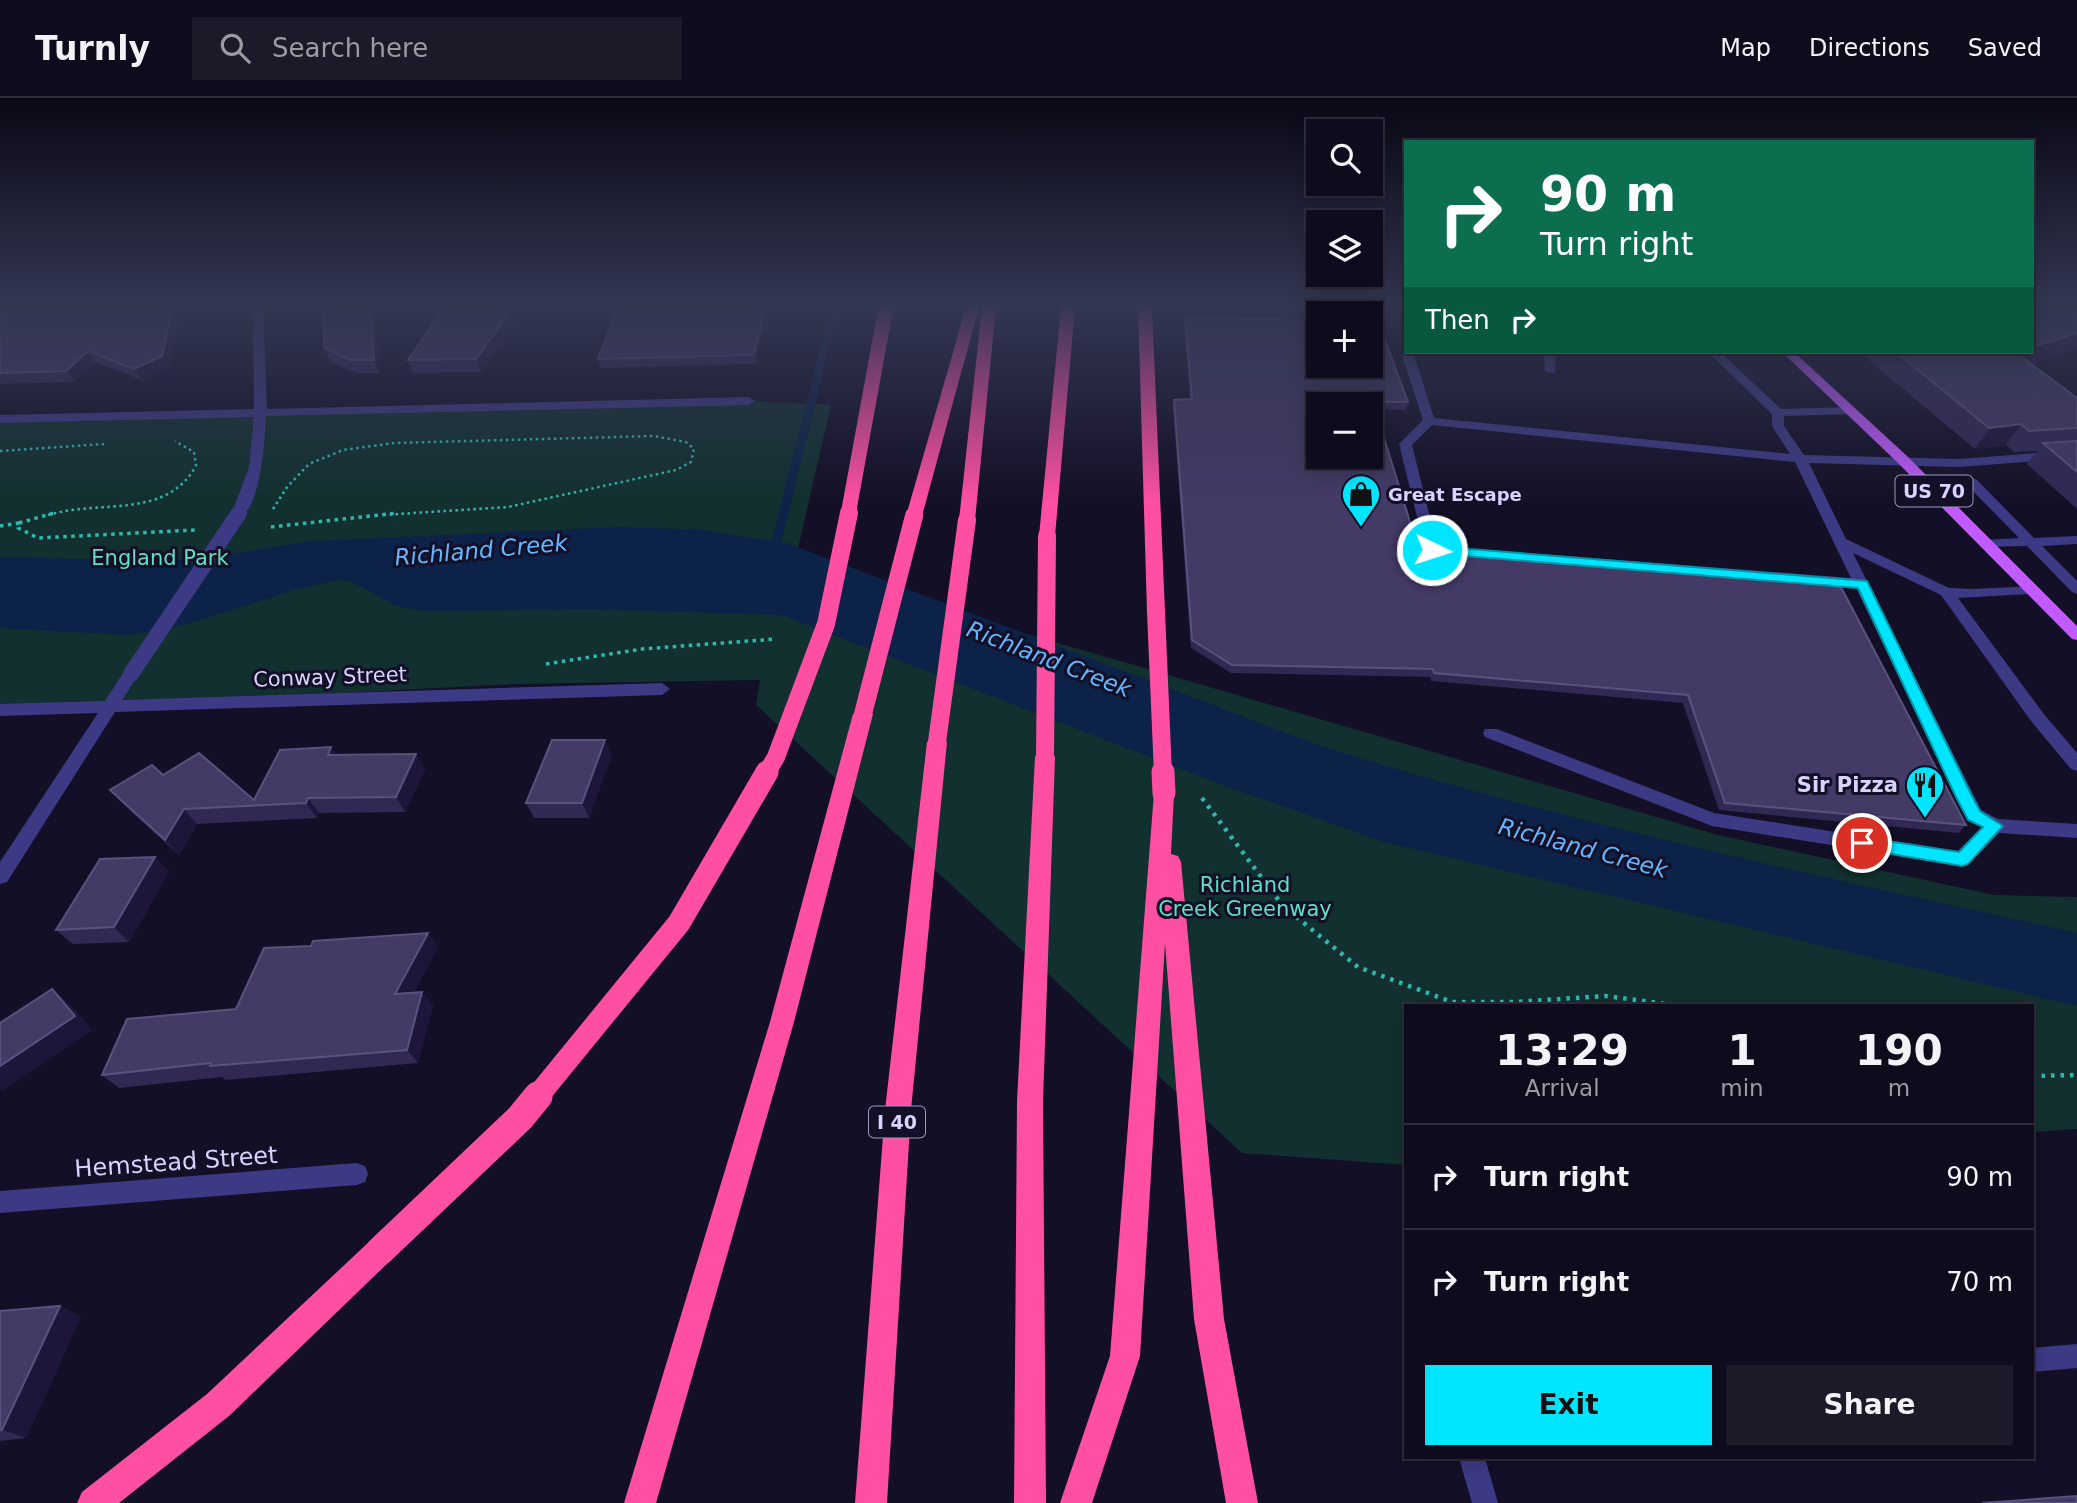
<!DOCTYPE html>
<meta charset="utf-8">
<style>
:root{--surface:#0e0b1c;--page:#1c1929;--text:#f1f3f6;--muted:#9b9ba3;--line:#2e2b3b;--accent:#00e5ff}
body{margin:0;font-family:"DejaVu Sans",sans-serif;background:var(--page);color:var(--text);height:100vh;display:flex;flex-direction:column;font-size:26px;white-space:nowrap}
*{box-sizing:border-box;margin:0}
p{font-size:23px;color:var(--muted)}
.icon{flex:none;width:38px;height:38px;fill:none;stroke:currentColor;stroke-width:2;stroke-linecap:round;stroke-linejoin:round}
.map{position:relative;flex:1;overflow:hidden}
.side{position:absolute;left:1404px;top:906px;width:630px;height:455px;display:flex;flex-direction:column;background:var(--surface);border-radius:0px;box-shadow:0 4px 18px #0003,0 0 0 2px var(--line)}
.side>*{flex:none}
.hud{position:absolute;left:1404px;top:42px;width:630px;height:214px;border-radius:0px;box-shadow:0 4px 18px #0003,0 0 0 2px var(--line);background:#0b6e4f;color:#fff;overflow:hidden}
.fabs{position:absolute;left:1306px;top:21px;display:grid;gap:14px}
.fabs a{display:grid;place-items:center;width:77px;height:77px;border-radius:0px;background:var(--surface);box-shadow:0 4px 18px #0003,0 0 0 2px var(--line);font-size:35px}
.pin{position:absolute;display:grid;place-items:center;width:60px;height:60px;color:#fff;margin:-30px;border:4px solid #fff;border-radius:50%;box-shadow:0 2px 7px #0007}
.me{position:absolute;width:77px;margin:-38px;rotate:94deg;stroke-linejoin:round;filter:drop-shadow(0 0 5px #0008)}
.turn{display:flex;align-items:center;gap:24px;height:147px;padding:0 21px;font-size:32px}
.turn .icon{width:91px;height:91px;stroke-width:2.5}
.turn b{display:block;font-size:49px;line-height:60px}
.then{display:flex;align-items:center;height:66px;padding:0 21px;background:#0003;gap:14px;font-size:26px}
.eta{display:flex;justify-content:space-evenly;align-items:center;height:119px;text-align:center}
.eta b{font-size:42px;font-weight:700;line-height:49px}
.action{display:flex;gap:14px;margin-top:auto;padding:14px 21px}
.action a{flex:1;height:80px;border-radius:0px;background:var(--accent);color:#111;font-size:28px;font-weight:700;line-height:80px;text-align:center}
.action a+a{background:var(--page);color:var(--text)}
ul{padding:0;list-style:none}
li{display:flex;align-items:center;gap:21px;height:105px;padding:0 21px;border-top:2px solid var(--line)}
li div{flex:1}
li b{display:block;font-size:26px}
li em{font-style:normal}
header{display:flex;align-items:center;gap:42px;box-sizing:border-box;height:98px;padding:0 35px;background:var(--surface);border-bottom:2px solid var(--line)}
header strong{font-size:33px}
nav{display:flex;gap:38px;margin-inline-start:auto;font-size:24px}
.search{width:490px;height:63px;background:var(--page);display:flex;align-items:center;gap:18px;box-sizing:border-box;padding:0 24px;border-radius:0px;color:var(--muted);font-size:26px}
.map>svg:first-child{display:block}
.green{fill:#12302f}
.water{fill:#0c2248}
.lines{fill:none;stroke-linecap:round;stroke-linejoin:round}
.stream{fill:#0c2248;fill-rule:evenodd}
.path-far2{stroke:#2fb8b0;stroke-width:2.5;stroke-dasharray:2.5 3.5;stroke-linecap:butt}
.path-far1{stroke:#2fb8b0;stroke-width:3.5;stroke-dasharray:3.5 4.5;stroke-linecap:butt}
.path{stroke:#2fb8b0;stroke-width:4.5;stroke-dasharray:3.5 6;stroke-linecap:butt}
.minor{fill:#3d3a85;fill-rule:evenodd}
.major{fill:#c25bff;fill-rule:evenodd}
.highway{fill:#ff4fa3;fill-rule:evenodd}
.minor-bridge{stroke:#3d3a85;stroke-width:16}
.highway-bridge-far3{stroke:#ff4fa3;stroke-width:15}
.highway-bridge-far2{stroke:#ff4fa3;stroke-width:18}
.highway-bridge-far1{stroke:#ff4fa3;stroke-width:23}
.highway-bridge{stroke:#ff4fa3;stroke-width:29}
.wall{fill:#312854}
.shaded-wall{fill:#1d163a}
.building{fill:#433a66;stroke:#5a527e;stroke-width:2;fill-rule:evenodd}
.route{fill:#00e5ff;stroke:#0095a6;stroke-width:2}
.labels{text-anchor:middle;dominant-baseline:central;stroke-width:6;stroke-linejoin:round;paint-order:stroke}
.far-poi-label{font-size:18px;font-weight:bold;fill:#d9d4ff;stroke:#130f26;text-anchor:start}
.shield{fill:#130f26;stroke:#9e99be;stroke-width:2}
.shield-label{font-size:19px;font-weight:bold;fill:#d9d4ff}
.park-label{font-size:21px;fill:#5fe0c0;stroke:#130f26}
.street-label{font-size:21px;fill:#d9d4ff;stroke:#130f26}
.poi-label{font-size:21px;font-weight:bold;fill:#d9d4ff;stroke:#130f26;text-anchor:end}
.water-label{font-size:23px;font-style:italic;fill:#62b6ff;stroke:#130f26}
.near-street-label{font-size:24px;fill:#d9d4ff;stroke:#130f26}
</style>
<header>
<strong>Turnly</strong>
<div class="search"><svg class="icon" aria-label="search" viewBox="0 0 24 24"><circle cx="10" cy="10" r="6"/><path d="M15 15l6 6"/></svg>Search here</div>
<nav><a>Map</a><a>Directions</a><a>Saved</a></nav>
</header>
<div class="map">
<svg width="2077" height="1405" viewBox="0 0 2077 1405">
<rect width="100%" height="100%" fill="#130f26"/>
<polygon class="green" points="749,303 831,307 794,468 1718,737 1994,797 2077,799 2077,1031 2032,1034 2032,908 1405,908 1405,1067 1242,1055 756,607 760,582 515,586 0,613 0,321"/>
<path class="water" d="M621,429L703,432L787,445L1318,647C1567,726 1822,778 2077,835V908L1384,744L1217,685L781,517L592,511L424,513L396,508L350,483L338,482L298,491L180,528L127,537L0,530V459L155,463L211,459L312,443Z"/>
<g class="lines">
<polygon class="stream" points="831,209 839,209 778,457 773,460 768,457"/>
<g class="path-far2">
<polyline points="0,353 104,346"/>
<polyline points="273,411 287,389 309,366 343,352 394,345 654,338 686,344 694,351 691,364 676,372 508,409 382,417"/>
<path d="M48,417C102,401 165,422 196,368L194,354L175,343"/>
</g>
<g class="path-far1">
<polyline points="19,425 54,415"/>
<polyline points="0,428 19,425 18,430 38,440 195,432"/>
<polyline points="271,429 398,415"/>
<polyline points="546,566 642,551 776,541"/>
</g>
<g class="path">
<polyline points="1202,700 1283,808 1358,869 1452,904 1515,904 1605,898 1683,908"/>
<polyline points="2032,978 2077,977"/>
</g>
<g class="minor">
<path d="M253,209H263L267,311L749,299L755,303L749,307L266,318C265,339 261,412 239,419L232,415L249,369L254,319L0,325V317L254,311Z"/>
<path d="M1405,251V254H1413L1434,320L1790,356L1772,328V316L1708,254H1720L1781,311L1853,309V315L1849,316L1784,318V328L1804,357L1959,361L2077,352V360L1959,369L1809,365L1846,441L1949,490L1973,491L2035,488L2037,491L2030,496L1958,500L2043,615L2077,655V673L2071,671L2031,623L1941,497L1853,455L1981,712L1998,721L2077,726V740L1999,735L1968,766L1962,768L1712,728L1485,639L1483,635L1485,631H1497L1714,715L1958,753L1982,729L1968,722L1965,717L1856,490L1426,455L1399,346L1423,322L1401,254ZM1432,327L1795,364L1851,480L1437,448L1412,347Z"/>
<polygon points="1544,254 1556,254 1555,275 1545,273"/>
<polygon points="1971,380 1976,381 2034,440 2077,438 2077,446 2042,448 2077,483 2077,496 2072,494 2027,448 1981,449 1981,443 1986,442 2019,440 1968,388 1927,390 1920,386 1927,382"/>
<polygon points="131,571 139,576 122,602 662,585 670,591 662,597 115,614 7,784 0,786 0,764 98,615 0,618 0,606 105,603 125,572"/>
<polygon points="357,1065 365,1068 368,1076 365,1084 357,1087 0,1115 0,1093"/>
<polygon points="2077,1246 2077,1270 2032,1274 2032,1250"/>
<polygon points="1459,1360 1485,1360 1498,1405 1472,1405"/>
</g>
<polygon class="major" points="1782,254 1794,254 1907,358 2077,528 2077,542 2072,541 1897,364"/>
<g class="highway">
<polygon points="966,209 979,209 922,418 914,423 908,421 906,418"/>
<polygon points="982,209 996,209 975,422 967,427 959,422"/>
<polygon points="1061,209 1075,209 1055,438 1047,443 1039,438"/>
<polygon points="1138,209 1152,209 1165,514 1156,520 1147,514"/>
<polygon points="863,609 873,616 794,924 656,1405 624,1405 770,924 853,616"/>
<polygon points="937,637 947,644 911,1012 887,1405 855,1405 885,1012 927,644"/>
<polygon points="1045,652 1052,654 1055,659 1043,1003 1046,1405 1014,1405 1017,1003 1035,659 1038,654"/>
<polygon points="1164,687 1171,689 1174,695 1171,756 1178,758 1181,764 1224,1221 1258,1405 1226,1405 1194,1221 1165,845 1140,1258 1092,1405 1060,1405 1110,1258 1154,695 1157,689"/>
<polygon points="381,1138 391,1142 395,1152 391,1162 229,1318 119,1405 77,1405 82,1394 207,1296 371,1142"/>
</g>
<polyline class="minor-bridge" points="131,576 239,415"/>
<polyline class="highway-bridge-far3" points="848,417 886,209"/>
<g class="highway-bridge-far2">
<polyline points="1156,514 1163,676"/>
<polyline points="863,616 914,418"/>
<polyline points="937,644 967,422"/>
<polyline points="1045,659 1047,438"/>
<polyline points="766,676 776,659 826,526 849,415"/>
</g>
<g class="highway-bridge-far1">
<polyline points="1163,674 1164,695"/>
<polyline points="536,1000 679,825 767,674"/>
</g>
<polyline class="highway-bridge" points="381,1152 520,1020 538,998"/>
</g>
<g class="wall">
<polygon points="0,209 181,209 169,269 142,282 95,264 74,284 0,286"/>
<polygon points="323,209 375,209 380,275 356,275 331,264 324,250"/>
<polygon points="526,209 481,274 413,275 408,262"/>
<polygon points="619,209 773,209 765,225 756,266 601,270 598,261"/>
<polygon points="2077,209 2077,250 2031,266 2077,300 2077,411 2027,366 2038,353 2014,354 2006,347 1975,351 1859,254 2032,254"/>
<polygon points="1185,220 1408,304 1406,312 1375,311 1419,453 1966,727 1959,735 1719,712 1683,605 1431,583 1430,579 1231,575 1191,550 1173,309 1174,302 1190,301 1184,228"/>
<polygon points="605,642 611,658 589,720 534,720 526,705"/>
<polygon points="331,649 336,657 416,656 425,671 405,714 319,715 317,720 197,726 179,757 124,707 110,692 254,702"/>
<polygon points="155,759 169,774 129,844 73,846 56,832"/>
<polygon points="428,835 438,849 414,894 422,894 433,907 418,965 225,982 222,979 119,990 102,977 236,911 311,848"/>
<polygon points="60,1208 81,1218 26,1340 0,1343 0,1213"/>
</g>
<g class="shaded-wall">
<polygon points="173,209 181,209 169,269 142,282 134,271"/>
<polygon points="370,209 375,209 380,275 374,262"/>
<polygon points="513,209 526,209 481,274 476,261"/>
<polygon points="767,209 773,209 765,225 756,266 754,257 764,216"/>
<polygon points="2077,235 2077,250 2002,275 2016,255 2032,254 2032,249"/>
<polygon points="88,253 95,264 74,284 66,273"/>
<polygon points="2021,326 2006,347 1975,351 1989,330"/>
<polygon points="605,642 611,658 589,720 582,705"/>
<polygon points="331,649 342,665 328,657"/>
<polygon points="416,656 425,671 405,714 396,699"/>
<polygon points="308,700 319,715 317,720 306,705"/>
<polygon points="184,711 197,726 179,757 165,742"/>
<polygon points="155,759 169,774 129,844 114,829"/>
<polygon points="428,835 438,849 406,910 395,896"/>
<polygon points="52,891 69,905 92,932 3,993 0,991 0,968"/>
<polygon points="422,894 433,907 418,965 407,952"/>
<polygon points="60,1208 81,1218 26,1340 2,1332"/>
</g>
<g class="building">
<polygon points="0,209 173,209 162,258 134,271 88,253 66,273 0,275"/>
<polygon points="323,209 370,209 374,262 350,262 324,250"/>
<polygon points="445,209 513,209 476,261 408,262"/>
<polygon points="619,209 767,209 764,216 754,257 598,261"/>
<polygon points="2032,209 2077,209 2077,235 2032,249"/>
<path d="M1185,220L1318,222V268H1370V223H1378L1408,304H1373L1419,453L1829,483L1842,491L1966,727L1725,705L1688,597L1434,575L1433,571L1232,567L1192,542L1174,302L1192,301ZM1318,306H1370V359H1318Z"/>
<polygon points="1896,254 2019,254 2016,255 2077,300 2077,330 2029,333 2021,326 1989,330"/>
<polygon points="2077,343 2077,374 2043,345"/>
<polygon points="552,642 605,642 582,705 526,705"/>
<polygon points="331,649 328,657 416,656 396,699 308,700 306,705 184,711 165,742 110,692 152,667 163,677 199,655 254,702 280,652"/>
<polygon points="155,759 114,829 56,832 100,761"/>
<polygon points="428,835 395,896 422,894 407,952 210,968 211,965 102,977 127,921 236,911 264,850 311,848 313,843"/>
<polygon points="52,891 75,918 0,968 0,925"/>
<polygon points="60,1208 2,1332 0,1332 0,1213"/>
<polygon points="2077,1398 2077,1405 1982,1405"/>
</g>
<linearGradient id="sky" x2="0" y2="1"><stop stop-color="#0a0815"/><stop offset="0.51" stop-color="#333752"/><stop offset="1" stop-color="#333752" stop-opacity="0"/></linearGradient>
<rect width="2077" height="406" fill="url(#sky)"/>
<polygon class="route" points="1432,448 1867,483 1972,698 1980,713 2003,728 1968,766 1962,768 1856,750 1854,745 1862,739 1959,754 1983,729 1968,722 1956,699 1858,490 1427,455 1427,449"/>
<defs>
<g id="shop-pin" transform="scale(2.0125)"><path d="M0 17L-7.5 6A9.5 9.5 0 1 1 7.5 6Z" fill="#00e5ff" stroke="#130f26"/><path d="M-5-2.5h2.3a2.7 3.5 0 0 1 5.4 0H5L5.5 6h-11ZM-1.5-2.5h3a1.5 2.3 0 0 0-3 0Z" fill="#111"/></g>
<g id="restaurant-pin" transform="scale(2.0125)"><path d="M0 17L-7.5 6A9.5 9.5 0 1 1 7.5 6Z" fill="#00e5ff" stroke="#130f26"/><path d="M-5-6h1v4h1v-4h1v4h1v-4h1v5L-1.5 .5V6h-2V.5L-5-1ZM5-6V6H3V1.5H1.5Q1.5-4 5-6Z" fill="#111"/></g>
</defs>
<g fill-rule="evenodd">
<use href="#shop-pin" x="1361" y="396"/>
<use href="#restaurant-pin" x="1925" y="687"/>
</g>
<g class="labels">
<g class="far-poi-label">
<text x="1388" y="396">Great Escape</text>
</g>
<g class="shield">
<rect x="1895.5" y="377.5" width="77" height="31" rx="5"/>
<rect x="869" y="1008.5" width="56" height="31" rx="5"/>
</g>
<g class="shield-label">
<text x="1934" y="393">US 70</text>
<text x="897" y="1024">I 40</text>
</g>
<g class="park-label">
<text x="160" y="460">England Park</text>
<text x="1245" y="787">Richland<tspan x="1245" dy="24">Creek Greenway</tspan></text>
</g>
<g class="street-label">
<text transform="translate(330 579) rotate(-2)">Conway Street</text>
</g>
<g class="poi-label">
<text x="1898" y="687">Sir Pizza</text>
</g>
<g class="water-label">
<text transform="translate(481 452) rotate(-5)">Richland Creek</text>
<text transform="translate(1049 561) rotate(21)">Richland Creek</text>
<text transform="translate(1583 750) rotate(15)">Richland Creek</text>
</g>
<g class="near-street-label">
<text transform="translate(176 1064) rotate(-4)">Hemstead Street</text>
</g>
</g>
</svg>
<div class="fabs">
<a><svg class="icon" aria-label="search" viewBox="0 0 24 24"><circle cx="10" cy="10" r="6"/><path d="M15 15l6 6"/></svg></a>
<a><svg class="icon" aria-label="layers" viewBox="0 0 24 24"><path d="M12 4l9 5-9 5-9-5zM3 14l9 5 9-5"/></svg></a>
<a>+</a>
<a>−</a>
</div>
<div class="pin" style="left:1862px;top:745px;background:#d93025"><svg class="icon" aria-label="arrive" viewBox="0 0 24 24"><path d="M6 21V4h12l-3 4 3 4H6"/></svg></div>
<svg class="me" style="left:1432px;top:452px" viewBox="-20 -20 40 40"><circle r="17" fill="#00e5ff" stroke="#fff" stroke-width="3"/><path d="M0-11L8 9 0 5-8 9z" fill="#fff"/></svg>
<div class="hud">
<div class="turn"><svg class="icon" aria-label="right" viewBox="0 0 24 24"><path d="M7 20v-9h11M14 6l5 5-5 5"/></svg><div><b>90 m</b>Turn right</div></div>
<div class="then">Then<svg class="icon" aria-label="right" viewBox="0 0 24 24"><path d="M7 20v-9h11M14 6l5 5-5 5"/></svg></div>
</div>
<section class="side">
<div class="eta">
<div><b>13:29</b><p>Arrival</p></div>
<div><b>1</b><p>min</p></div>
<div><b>190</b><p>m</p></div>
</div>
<ul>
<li><svg class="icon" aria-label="right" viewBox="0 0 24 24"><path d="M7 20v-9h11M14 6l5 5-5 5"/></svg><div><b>Turn right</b></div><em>90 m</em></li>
<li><svg class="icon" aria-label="right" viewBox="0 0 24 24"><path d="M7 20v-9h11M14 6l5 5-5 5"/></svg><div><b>Turn right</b></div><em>70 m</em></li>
</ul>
<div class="action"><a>Exit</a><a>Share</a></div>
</section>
</div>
